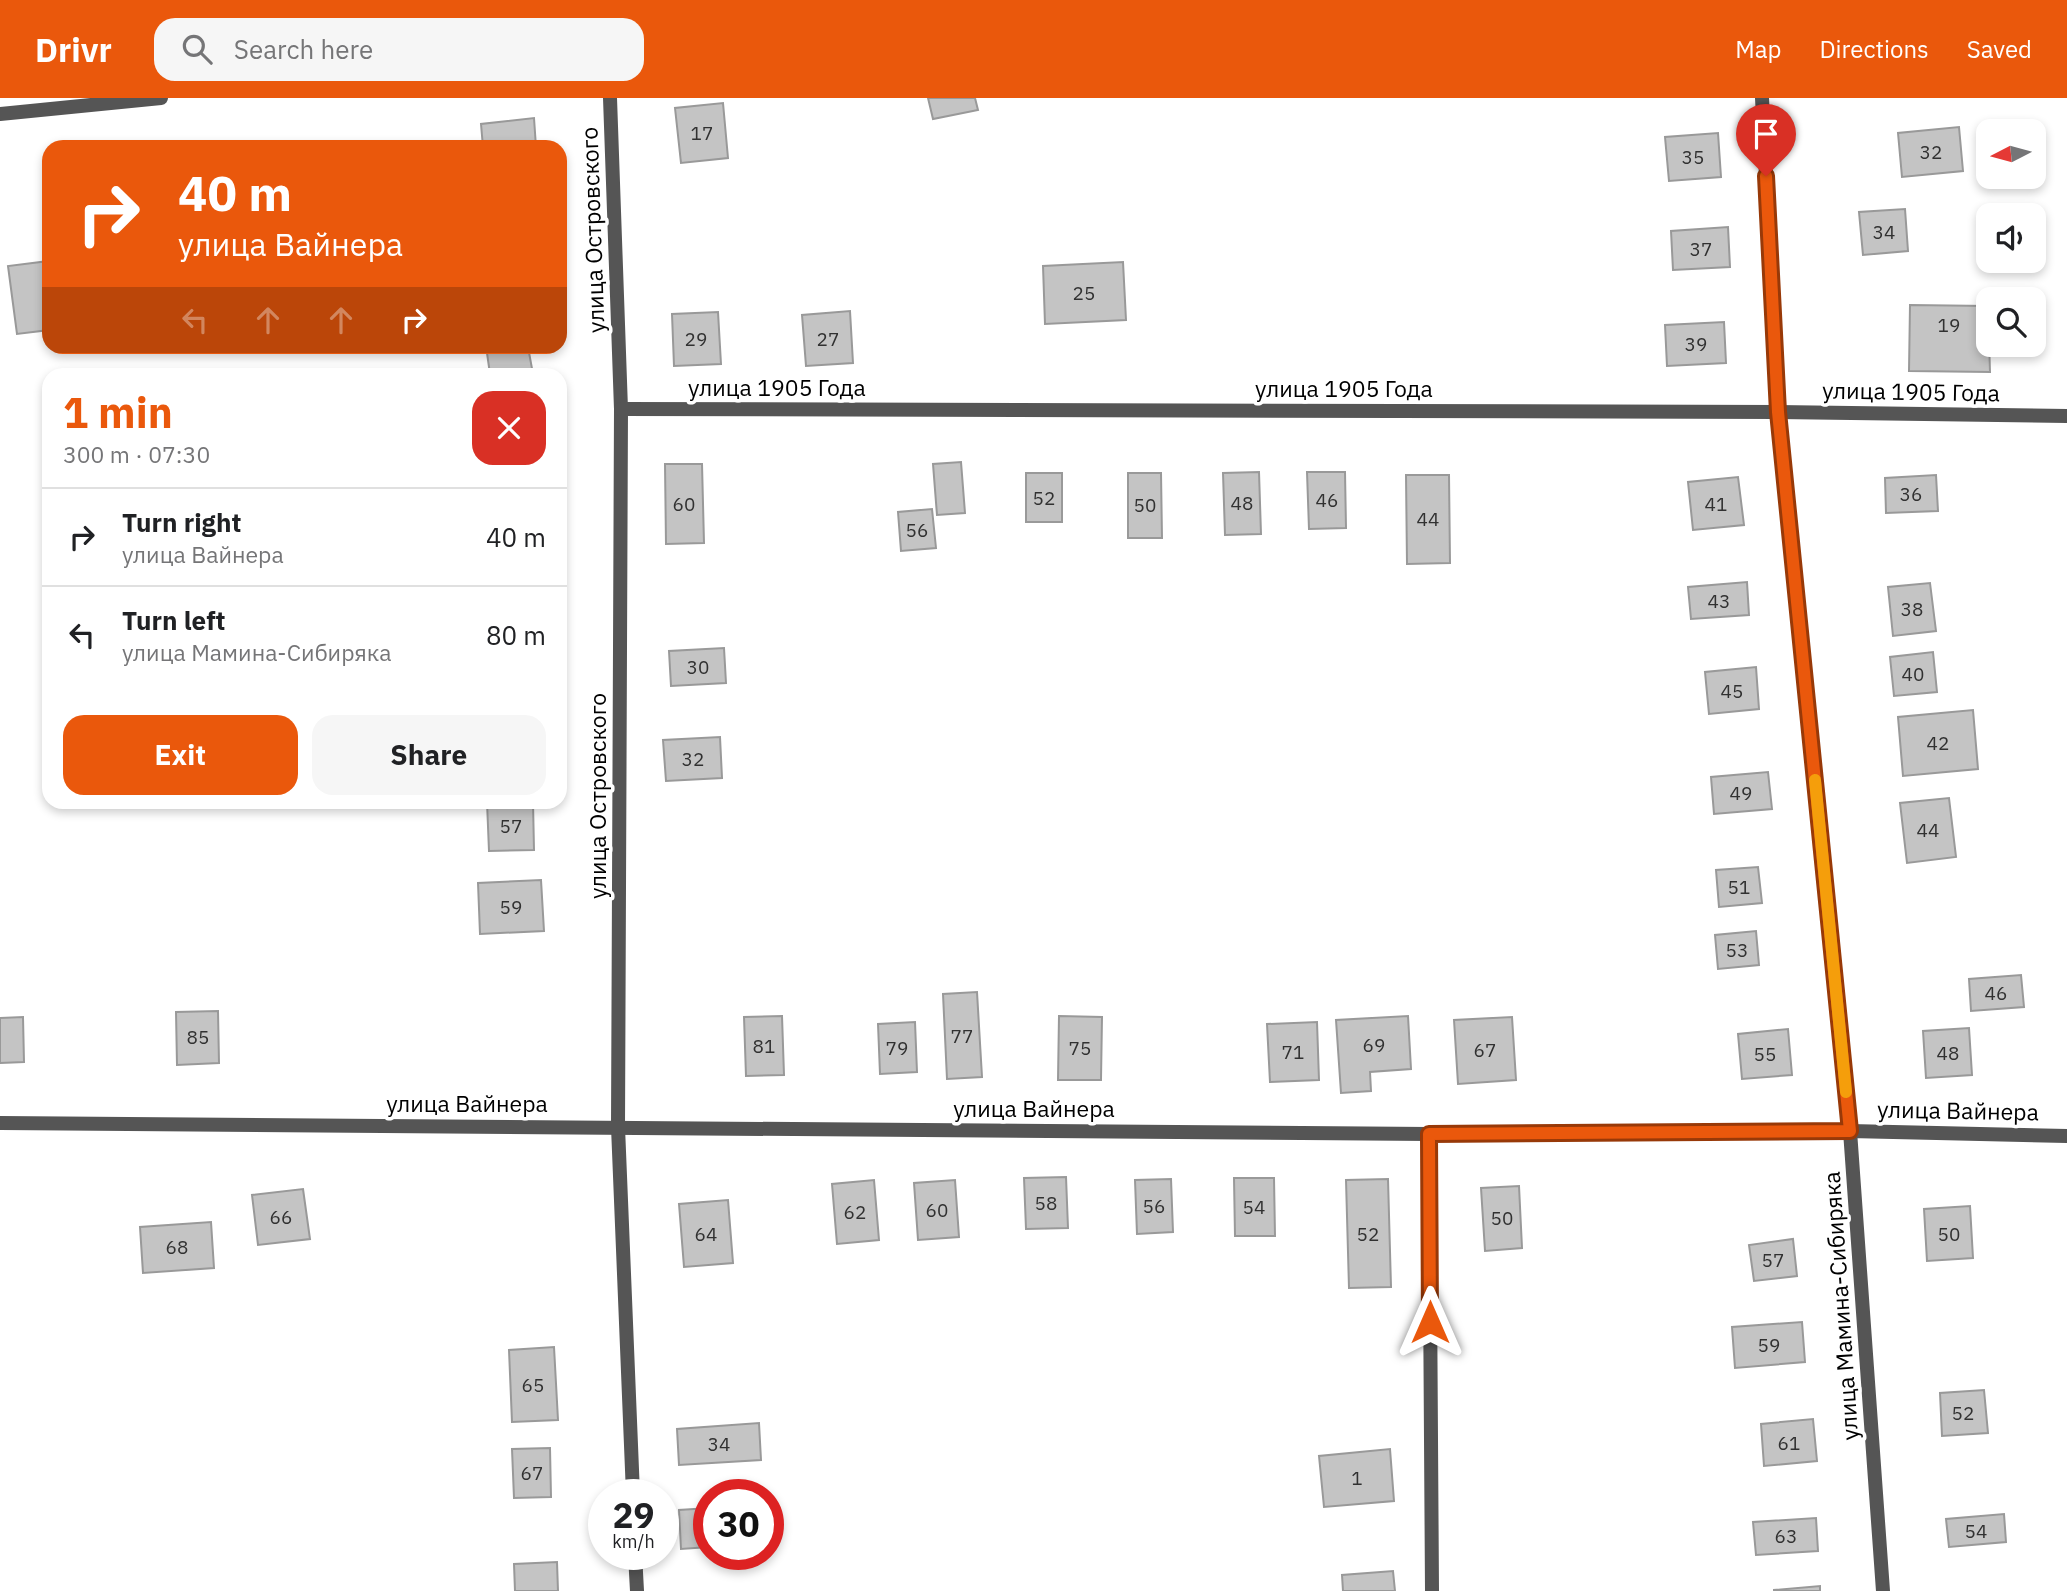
<!DOCTYPE html>
<meta charset="utf-8">
<style>
:root{--surface:#fff;--page:#f6f6f6;--text:#202124;--muted:#757577;--line:#e0e0e0;--accent:#ea580c}
body{margin:0;font-family:"IBM Plex Sans",sans-serif;background:var(--page);color:var(--text);height:100vh;display:flex;flex-direction:column;font-size:26px;white-space:nowrap}
*{box-sizing:border-box;margin:0}
p{font-size:23px;color:var(--muted)}
.icon{flex:none;width:38px;height:38px;fill:none;stroke:currentColor;stroke-width:2;stroke-linecap:round;stroke-linejoin:round}
.map{position:relative;flex:1;overflow:hidden}
.drawer{position:absolute;left:42px;top:270px;width:525px;height:441px;display:flex;flex-direction:column;background:var(--surface);border-radius:21px;box-shadow:0 4px 10px #0003}
.drawer>*{flex:none}
.hud{position:absolute;left:42px;top:42px;width:525px;height:214px;border-radius:21px;box-shadow:0 4px 10px #0003;background:#ea580c;color:#fff;overflow:hidden}
.needle{width:46px;rotate:264deg}
.tools{position:absolute;left:1976px;top:21px;display:grid;gap:14px}
.tools a{display:grid;place-items:center;width:70px;height:70px;border-radius:14px;background:var(--surface);box-shadow:0 4px 10px #0003;font-size:35px}
.speed{position:absolute;left:588px;top:1381px;display:flex;gap:14px;font-size:35px;font-weight:700;text-align:center}
.speed>*{display:grid;place-content:center;width:91px;height:91px;border-radius:50%;background:var(--surface);box-shadow:0 4px 10px #0003;line-height:1}
.speed small{font-size:18px;font-weight:400}
.speed .limit{border:10px solid #d22;background:#fff;color:#111}
.pin{position:absolute;display:grid;place-items:center;width:60px;height:60px;color:#fff;margin:-72px -30px;border-radius:50% 50% 50% 0;rotate:-45deg;box-shadow:0 0 7px #0007}
.pin .icon{rotate:45deg}
.me{position:absolute;width:77px;margin:-38px;rotate:0deg;stroke-linejoin:round;filter:drop-shadow(0 0 5px #0008)}
.turn{display:flex;align-items:center;gap:24px;height:147px;padding:0 21px;font-size:32px}
.turn .icon{width:91px;height:91px;stroke-width:2.5}
.turn b{display:block;font-size:49px;line-height:60px}
.lanes{display:flex;align-items:center;height:66px;padding:0 21px;background:#0003;justify-content:center;gap:35px;direction:ltr}
.lanes .off{opacity:.35}
.round{display:grid;place-items:center;flex:none;width:74px;height:74px;border-radius:21px;background:var(--page)}
.overview{display:flex;align-items:center;justify-content:space-between;height:119px;padding:0 21px}
h1{font-size:42px;font-weight:700;line-height:52px;color:var(--accent)}
.primary-button{display:flex;gap:14px;margin-top:auto;padding:14px 21px}
.primary-button a{flex:1;height:80px;border-radius:21px;background:var(--accent);color:#fff;font-size:28px;font-weight:700;line-height:80px;text-align:center}
.primary-button a+a{background:var(--page);color:var(--text)}
ul{padding:0;list-style:none}
li{display:flex;align-items:center;gap:21px;height:98px;padding:0 21px;border-top:2px solid var(--line)}
li div{flex:1}
li b{display:block;font-size:26px}
li em{font-style:normal}
header{display:flex;align-items:center;gap:42px;box-sizing:border-box;height:98px;padding:0 35px;background:var(--accent);color:#fff}
header strong{font-size:33px}
nav{display:flex;gap:38px;margin-inline-start:auto;font-size:24px}
.search{width:490px;height:63px;background:var(--page);display:flex;align-items:center;gap:18px;box-sizing:border-box;padding:0 24px;border-radius:21px;color:var(--muted);font-size:26px}
.map>svg:first-child{display:block}
.building{fill:#c4c4c4;stroke:#999;stroke-width:2}
.lines{fill:none;stroke-linecap:round;stroke-linejoin:round}
.minor{stroke:#555;stroke-width:14}
.tertiary{stroke:#555;stroke-width:14}
.route-casing{stroke:#983908;stroke-width:18}
.route{stroke:#ea580c;stroke-width:12}
.slow{stroke:#f59e0b;stroke-width:12}
.labels{text-anchor:middle;dominant-baseline:central;stroke-width:7;stroke-linejoin:round;paint-order:stroke}
.number-label{font-size:19px;fill:#313131}
.street-label{font-size:23px;fill:#000;stroke:#fff}
</style>
<header>
<strong>Drivr</strong>
<div class="search"><svg class="icon" aria-label="search" viewBox="0 0 24 24"><circle cx="10" cy="10" r="6"/><path d="M15 15l6 6"/></svg>Search here</div>
<nav><a>Map</a><a>Directions</a><a>Saved</a></nav>
</header>
<div class="map">
<svg width="2067" height="1493" viewBox="0 0 2067 1493">
<rect width="100%" height="100%" fill="#fff"/>
<g class="building">
<polygon points="928,0 975,0 978,12 933,21"/>
<polygon points="723,5 728,60 681,65 675,10"/>
<polygon points="534,20 536,49 483,49 481,26"/>
<polygon points="1959,29 1963,73 1902,79 1898,35"/>
<polygon points="1718,35 1721,79 1669,83 1665,39"/>
<polygon points="1905,111 1908,153 1863,157 1859,114"/>
<polygon points="1728,129 1730,169 1673,172 1671,133"/>
<polygon points="49,163 49,232 17,236 8,168"/>
<polygon points="1123,164 1126,222 1045,226 1043,168"/>
<polygon points="1910,207 1988,208 1990,274 1909,273"/>
<polygon points="850,213 853,265 806,268 802,217"/>
<polygon points="718,214 721,266 674,268 672,216"/>
<polygon points="1724,224 1726,265 1667,268 1665,227"/>
<polygon points="528,249 533,276 490,276 487,255"/>
<polygon points="961,364 965,415 937,417 933,366"/>
<polygon points="665,366 702,366 704,445 666,446"/>
<polygon points="1259,374 1261,436 1225,437 1223,375"/>
<polygon points="1307,374 1345,374 1346,430 1309,431"/>
<rect x="1026" y="375" width="36" height="49"/>
<polygon points="1128,375 1161,375 1162,440 1128,440"/>
<polygon points="1406,377 1449,377 1450,465 1407,466"/>
<polygon points="1936,377 1938,413 1886,415 1885,380"/>
<polygon points="1738,379 1744,427 1693,432 1688,384"/>
<polygon points="932,411 936,450 901,453 898,414"/>
<polygon points="1747,484 1749,517 1691,521 1688,489"/>
<polygon points="1930,485 1936,533 1893,538 1888,489"/>
<polygon points="724,550 726,585 671,588 669,553"/>
<polygon points="1933,554 1937,594 1894,598 1890,559"/>
<polygon points="1756,569 1759,611 1709,616 1705,574"/>
<polygon points="1973,612 1978,671 1903,678 1898,619"/>
<polygon points="720,639 722,680 666,683 663,642"/>
<polygon points="1768,674 1772,711 1714,716 1711,679"/>
<polygon points="1949,700 1956,759 1907,765 1900,705"/>
<polygon points="487,704 533,704 534,752 489,753"/>
<polygon points="1758,769 1762,805 1719,809 1716,772"/>
<polygon points="541,782 544,833 480,836 478,785"/>
<polygon points="1756,833 1759,867 1718,871 1715,837"/>
<polygon points="2021,877 2024,909 1971,913 1969,881"/>
<polygon points="977,894 982,979 947,981 943,896"/>
<polygon points="218,913 219,965 177,967 176,914"/>
<polygon points="782,918 784,977 746,978 744,919"/>
<polygon points="1059,918 1102,919 1101,982 1058,982"/>
<polygon points="1408,918 1411,971 1370,974 1371,993 1341,995 1336,922"/>
<polygon points="23,919 24,964 0,965 0,920"/>
<polygon points="1512,919 1516,982 1458,986 1454,922"/>
<polygon points="915,924 917,974 880,976 878,926"/>
<polygon points="1317,924 1319,982 1270,984 1267,926"/>
<polygon points="1969,930 1972,977 1926,980 1923,933"/>
<polygon points="1788,931 1792,977 1742,981 1738,936"/>
<polygon points="1066,1079 1068,1130 1026,1131 1024,1080"/>
<polygon points="1234,1080 1274,1080 1275,1138 1235,1138"/>
<polygon points="1171,1081 1173,1134 1137,1136 1135,1082"/>
<polygon points="1388,1081 1391,1189 1349,1190 1346,1082"/>
<polygon points="874,1082 879,1142 837,1146 832,1086"/>
<polygon points="955,1082 959,1139 918,1142 914,1085"/>
<polygon points="1519,1088 1522,1150 1485,1153 1481,1090"/>
<polygon points="303,1091 310,1141 258,1147 252,1097"/>
<polygon points="728,1102 733,1165 684,1169 679,1106"/>
<polygon points="1970,1108 1973,1160 1927,1163 1924,1111"/>
<polygon points="211,1124 214,1170 143,1175 140,1129"/>
<polygon points="1793,1141 1797,1178 1754,1183 1749,1147"/>
<polygon points="1802,1224 1805,1264 1735,1270 1732,1229"/>
<polygon points="554,1249 558,1322 512,1324 509,1252"/>
<polygon points="1984,1292 1988,1335 1942,1338 1940,1295"/>
<polygon points="1813,1321 1817,1363 1764,1368 1761,1326"/>
<polygon points="759,1325 761,1362 679,1367 677,1331"/>
<polygon points="550,1350 551,1399 514,1400 512,1351"/>
<polygon points="1390,1351 1394,1403 1324,1409 1319,1358"/>
<polygon points="709,1410 709,1449 681,1451 679,1412"/>
<polygon points="2004,1416 2006,1444 1949,1449 1946,1421"/>
<polygon points="1816,1420 1818,1453 1756,1457 1753,1424"/>
<polygon points="557,1464 558,1493 515,1493 514,1466"/>
<polygon points="1393,1473 1395,1493 1343,1493 1342,1477"/>
<polygon points="1820,1488 1820,1493 1774,1493 1774,1492"/>
</g>
<g class="lines">
<g class="minor">
<polyline points="610,0 621,311 618,1029 633,1396"/>
<polyline points="0,16 161,0"/>
<polyline points="621,311 1778,314 2067,318"/>
<polyline points="1429,1036 1432,1493"/>
<polyline points="635,1456 637,1493"/>
</g>
<g class="tertiary">
<polyline points="1762,0 1778,314 1850,1033 1883,1493"/>
<polyline points="0,1025 1429,1036 1850,1033 2067,1038"/>
</g>
</g>
<g class="lines">
<g class="route-casing">
<polyline id="route" points="1430,1224 1429,1036 1850,1033 1778,314 1766,78"/>
</g>
<use href="#route" class="route"/>
<polyline class="slow" points="1815,682 1846,994"/>
</g>
<g class="labels">
<g class="number-label">
<text x="702" y="35">17</text>
<text x="1931" y="54">32</text>
<text x="1693" y="59">35</text>
<text x="1884" y="134">34</text>
<text x="1701" y="151">37</text>
<text x="1084" y="195">25</text>
<text x="1949" y="227">19</text>
<text x="696" y="241">29</text>
<text x="828" y="241">27</text>
<text x="1696" y="246">39</text>
<text x="1911" y="396">36</text>
<text x="1044" y="400">52</text>
<text x="1327" y="402">46</text>
<text x="1242" y="405">48</text>
<text x="684" y="406">60</text>
<text x="1716" y="406">41</text>
<text x="1145" y="407">50</text>
<text x="1428" y="421">44</text>
<text x="917" y="432">56</text>
<text x="1719" y="503">43</text>
<text x="1912" y="511">38</text>
<text x="698" y="569">30</text>
<text x="1913" y="576">40</text>
<text x="1732" y="593">45</text>
<text x="1938" y="645">42</text>
<text x="693" y="661">32</text>
<text x="1741" y="695">49</text>
<text x="511" y="728">57</text>
<text x="1928" y="732">44</text>
<text x="1739" y="789">51</text>
<text x="511" y="809">59</text>
<text x="1737" y="852">53</text>
<text x="1996" y="895">46</text>
<text x="962" y="938">77</text>
<text x="198" y="939">85</text>
<text x="1374" y="947">69</text>
<text x="764" y="948">81</text>
<text x="897" y="950">79</text>
<text x="1080" y="950">75</text>
<text x="1485" y="952">67</text>
<text x="1293" y="954">71</text>
<text x="1948" y="955">48</text>
<text x="1765" y="956">55</text>
<text x="1046" y="1105">58</text>
<text x="1154" y="1108">56</text>
<text x="1254" y="1109">54</text>
<text x="937" y="1112">60</text>
<text x="855" y="1114">62</text>
<text x="281" y="1119">66</text>
<text x="1502" y="1120">50</text>
<text x="706" y="1136">64</text>
<text x="1368" y="1136">52</text>
<text x="1949" y="1136">50</text>
<text x="177" y="1149">68</text>
<text x="1773" y="1162">57</text>
<text x="1769" y="1247">59</text>
<text x="533" y="1287">65</text>
<text x="1963" y="1315">52</text>
<text x="1789" y="1345">61</text>
<text x="719" y="1346">34</text>
<text x="532" y="1375">67</text>
<text x="1357" y="1380">1</text>
<text x="1976" y="1433">54</text>
<text x="1786" y="1438">63</text>
</g>
<g class="street-label">
<text transform="translate(592 132) rotate(-92)">улица Островского</text>
<text x="777" y="289">улица 1905 Года</text>
<text x="1344" y="290">улица 1905 Года</text>
<text transform="translate(1911 293) rotate(1)">улица 1905 Года</text>
<text transform="translate(597 698) rotate(-90)">улица Островского</text>
<text x="467" y="1005">улица Вайнера</text>
<text x="1034" y="1010">улица Вайнера</text>
<text transform="translate(1958 1012) rotate(1)">улица Вайнера</text>
<text transform="translate(1840 1208) rotate(-94)">улица Мамина-Сибиряка</text>
</g>
</g>
</svg>
<div class="tools">
<a><svg class="needle" viewBox="-14 -14 28 28"><path d="M0-13l5 13h-10z" fill="#e53935"/><path d="M0 13l5-13h-10z" fill="#757577"/></svg></a>
<a><svg class="icon" aria-label="sound" viewBox="0 0 24 24"><path d="M4 9h4l5-4v14l-5-4H4zM17 9q2 3 0 6"/></svg></a>
<a><svg class="icon" aria-label="search" viewBox="0 0 24 24"><circle cx="10" cy="10" r="6"/><path d="M15 15l6 6"/></svg></a>
</div>
<div class="speed"><div>29<small>km/h</small></div><div class="limit">30</div></div>
<div class="pin" style="left:1766px;top:78px;background:#d93025"><svg class="icon" aria-label="arrive" viewBox="0 0 24 24"><path d="M6 21V4h12l-3 4 3 4H6"/></svg></div>
<svg class="me" style="left:1430px;top:1224px" viewBox="-20 -20 40 40"><path d="M0-17L14 15 0 8-14 15z" fill="#ea580c" stroke="#fff" stroke-width="4"/></svg>
<div class="hud">
<div class="turn"><svg class="icon" aria-label="right" viewBox="0 0 24 24"><path d="M7 20v-9h11M14 6l5 5-5 5"/></svg><div><b>40 m</b>улица Вайнера</div></div>
<div class="lanes"><svg class="icon off" aria-label="left" viewBox="0 0 24 24"><path d="M17 20v-9H6M10 6l-5 5 5 5"/></svg><svg class="icon off" aria-label="ahead" viewBox="0 0 24 24"><path d="M12 20V5M6 11l6-6 6 6"/></svg><svg class="icon off" aria-label="ahead" viewBox="0 0 24 24"><path d="M12 20V5M6 11l6-6 6 6"/></svg><svg class="icon" aria-label="right" viewBox="0 0 24 24"><path d="M7 20v-9h11M14 6l5 5-5 5"/></svg></div>
</div>
<section class="drawer">
<div class="overview"><div><h1>1 min</h1><p>300 m · 07:30</p></div><a class="round" style="background:#d93025;color:#fff"><svg class="icon" aria-label="close" viewBox="0 0 24 24"><path d="M6 6l12 12M18 6L6 18"/></svg></a></div>
<ul>
<li><svg class="icon" aria-label="right" viewBox="0 0 24 24"><path d="M7 20v-9h11M14 6l5 5-5 5"/></svg><div><b>Turn right</b><p>улица Вайнера</p></div><em>40 m</em></li>
<li><svg class="icon" aria-label="left" viewBox="0 0 24 24"><path d="M17 20v-9H6M10 6l-5 5 5 5"/></svg><div><b>Turn left</b><p>улица Мамина-Сибиряка</p></div><em>80 m</em></li>
</ul>
<div class="primary-button"><a>Exit</a><a>Share</a></div>
</section>
</div>
